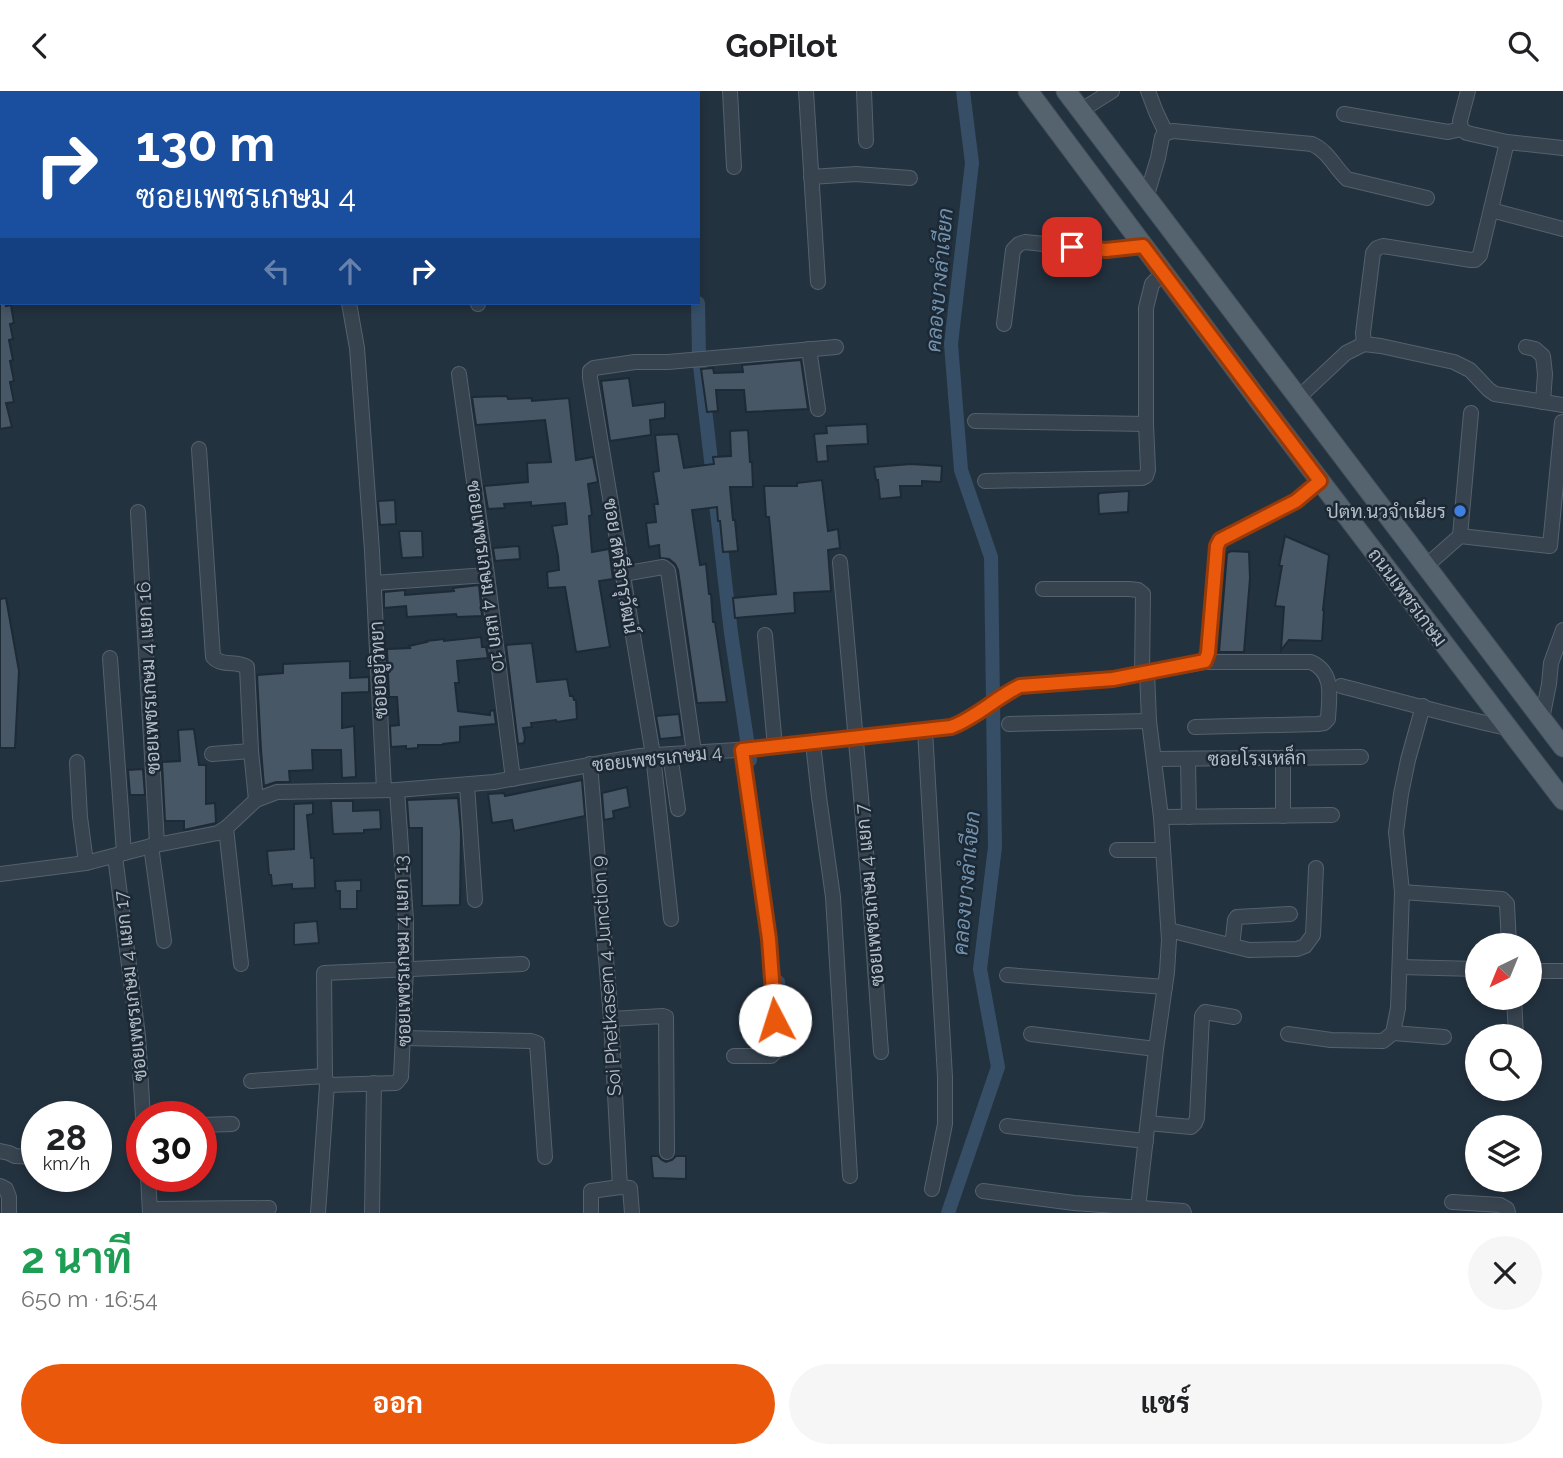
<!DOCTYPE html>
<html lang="th">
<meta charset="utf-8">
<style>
:root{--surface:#fff;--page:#f6f6f6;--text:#202124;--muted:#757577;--accent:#ea580c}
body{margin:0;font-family:Raleway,Sarabun,sans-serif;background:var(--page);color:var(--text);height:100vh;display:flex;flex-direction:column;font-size:26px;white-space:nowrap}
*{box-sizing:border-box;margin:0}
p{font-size:23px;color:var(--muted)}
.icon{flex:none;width:38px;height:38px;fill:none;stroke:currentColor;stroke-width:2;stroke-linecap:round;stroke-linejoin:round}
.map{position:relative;height:1122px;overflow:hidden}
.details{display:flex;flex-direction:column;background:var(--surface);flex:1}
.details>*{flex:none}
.banner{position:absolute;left:0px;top:0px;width:700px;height:214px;box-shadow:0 4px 10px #0003;background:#1a4fa0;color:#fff;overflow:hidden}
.needle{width:46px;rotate:223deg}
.fabs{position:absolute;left:1465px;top:842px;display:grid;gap:14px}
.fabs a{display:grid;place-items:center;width:77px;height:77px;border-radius:50%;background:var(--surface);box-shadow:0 4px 10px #0003;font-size:35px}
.speed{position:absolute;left:21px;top:1010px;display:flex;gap:14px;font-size:35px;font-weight:700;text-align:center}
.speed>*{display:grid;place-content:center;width:91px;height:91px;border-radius:50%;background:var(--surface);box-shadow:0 4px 10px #0003;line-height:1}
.speed small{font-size:18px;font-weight:400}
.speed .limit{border:10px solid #d22;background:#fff;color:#111}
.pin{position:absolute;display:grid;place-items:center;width:60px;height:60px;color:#fff;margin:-30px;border-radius:14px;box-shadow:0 4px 10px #0006}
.me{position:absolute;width:77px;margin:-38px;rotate:355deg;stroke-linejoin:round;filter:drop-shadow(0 0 5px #0008)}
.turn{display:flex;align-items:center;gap:24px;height:147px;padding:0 21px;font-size:32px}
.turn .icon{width:91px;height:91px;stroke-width:2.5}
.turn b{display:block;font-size:49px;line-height:60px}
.lanes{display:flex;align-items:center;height:66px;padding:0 21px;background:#0003;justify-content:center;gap:35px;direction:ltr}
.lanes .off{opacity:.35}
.round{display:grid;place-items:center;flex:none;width:74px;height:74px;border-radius:37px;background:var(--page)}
.head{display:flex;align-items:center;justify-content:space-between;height:119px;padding:0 21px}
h1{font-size:42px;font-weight:700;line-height:52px;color:#1e9e55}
.button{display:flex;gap:14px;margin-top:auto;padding:14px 21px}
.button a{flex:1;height:80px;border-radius:42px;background:var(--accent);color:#fff;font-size:28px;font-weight:700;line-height:80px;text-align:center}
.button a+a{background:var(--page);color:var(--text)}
header{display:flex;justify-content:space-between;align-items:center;height:91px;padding:0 21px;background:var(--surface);font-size:32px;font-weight:700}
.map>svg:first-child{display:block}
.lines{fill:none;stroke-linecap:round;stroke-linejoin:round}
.canal{stroke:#364f67;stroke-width:14}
.building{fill:#475766;stroke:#1e2a36;stroke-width:2}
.minor-casing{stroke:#55616d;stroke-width:16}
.major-casing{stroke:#444f5b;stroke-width:21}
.minor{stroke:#37434f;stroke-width:14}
.major{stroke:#55636f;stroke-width:19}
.route-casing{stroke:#983908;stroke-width:18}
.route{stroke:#ea580c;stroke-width:12}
.shop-dot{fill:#3f7fe0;stroke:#1c2834;stroke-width:2.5}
.labels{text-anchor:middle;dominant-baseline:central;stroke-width:5;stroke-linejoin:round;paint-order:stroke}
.poi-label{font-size:19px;fill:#b4beca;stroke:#1c2834;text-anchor:end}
.street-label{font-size:19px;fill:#b4beca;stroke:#1c2834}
.water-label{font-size:21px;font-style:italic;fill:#7292ae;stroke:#1c2834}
</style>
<header><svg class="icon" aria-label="back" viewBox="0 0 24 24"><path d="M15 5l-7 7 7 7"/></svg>GoPilot<svg class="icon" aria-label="search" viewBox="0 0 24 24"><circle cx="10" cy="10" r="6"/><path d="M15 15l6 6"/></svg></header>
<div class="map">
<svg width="1563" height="1122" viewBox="0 0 1563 1122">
<rect width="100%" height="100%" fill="#23323f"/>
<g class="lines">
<g class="canal">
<polyline points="691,0 691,2"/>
<polyline points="698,212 699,266 731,542 750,669"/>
<polyline points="778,891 784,939"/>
<polyline points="948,1122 998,976 980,878 995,756 991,466 961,379 951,253 972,72 963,0"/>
</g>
</g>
<g class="building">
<polygon points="0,212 5,212 6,215 11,214 14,232 10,233 13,248 9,249 13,269 10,270 14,290 10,291 14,311 6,312 12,336 0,338"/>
<polygon points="801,269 808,318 746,321 744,299 716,299 718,320 707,321 701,278 713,277 714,282 743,281 742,274"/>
<polygon points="629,287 633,315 665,311 665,327 650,329 651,344 610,350 601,290"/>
<polygon points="507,305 508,308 532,307 532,310 569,307 576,369 593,366 598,391 588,393 592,424 589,425 592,461 609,458 613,488 599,490 610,556 576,561 565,496 548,497 547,481 559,479 558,465 552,435 567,433 565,412 531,415 531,411 504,413 505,417 488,418 484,395 528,391 527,372 551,371 545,329 476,334 472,306"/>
<polygon points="867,333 868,353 827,355 828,370 817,371 814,343 827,342 826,335"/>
<polygon points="748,339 750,371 752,371 753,396 730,396 733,429 735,429 738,460 723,461 720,430 718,430 717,416 692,419 700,474 706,473 709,503 711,503 713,531 715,531 727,611 697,612 678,479 675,473 669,468 660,467 659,454 649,456 646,432 656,431 654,413 658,413 653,381 659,380 655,344 678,343 684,377 714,373 713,366 731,365 730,340"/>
<polygon points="911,373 942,375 941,391 922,390 922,395 900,395 901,406 880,408 878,389 876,389 874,376"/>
<polygon points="822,389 828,440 838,438 840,457 828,459 831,500 794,502 795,522 735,527 733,507 776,503 769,426 766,426 764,395 797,395 797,392"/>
<polygon points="1129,400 1128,421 1099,423 1098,404 1100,402"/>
<polygon points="395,409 396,433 380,434 378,410"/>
<polygon points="399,440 422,440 423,466 402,467"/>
<polygon points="1285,445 1329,464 1323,519 1324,519 1322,550 1289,549 1281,559 1284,516 1275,515 1282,475 1279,475"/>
<polygon points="519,455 520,468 495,470 493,457"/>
<polygon points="1231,460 1249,461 1250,487 1244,561 1219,561 1227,462"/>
<polygon points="479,494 482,525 457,526 456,523 407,526 406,515 384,517 384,501 405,499 405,504 454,500 453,497"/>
<polygon points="6,507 19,580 15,657 0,657 0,508"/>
<polygon points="481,546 482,556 486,556 488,567 457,570 459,592 455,592 458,620 490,624 490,620 494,619 496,633 460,636 460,651 443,653 443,654 418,654 418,657 406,658 406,655 391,656 390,635 399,634 397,606 389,606 387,558 410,557 409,555 427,551 426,550 444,548 444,550"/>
<polygon points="532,552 537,591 567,588 570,605 573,605 574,609 576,609 577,628 557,631 556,629 531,632 532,636 523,637 525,647 524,652 518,653 506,554"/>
<polygon points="350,570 350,587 369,586 369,601 342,602 342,637 354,635 356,686 342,687 341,659 312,659 313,679 289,680 290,691 276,691 264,695 261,659 257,584 283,582 283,573"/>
<polygon points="679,623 682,646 660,648 656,625"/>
<polygon points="194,638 199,674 206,674 206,713 215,712 216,732 184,739 184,730 165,730 162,671 180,670 178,639"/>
<polygon points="143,678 145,704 130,704 128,679"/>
<polygon points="582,689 585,725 514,740 512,729 492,732 488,703 504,702 505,705"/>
<polygon points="627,696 630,716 613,720 614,727 604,729 602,702"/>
<polygon points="458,707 461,741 460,814 422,815 422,737 409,737 407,709"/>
<polygon points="331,710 353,710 353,720 380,719 381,738 364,739 364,742 333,743"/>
<polygon points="313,712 313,723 307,724 311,767 314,767 315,797 292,798 292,793 272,795 271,784 269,784 267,760 294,758 294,713"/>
<polygon points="361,789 361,800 357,800 357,818 340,818 340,800 336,800 335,790"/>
<polygon points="317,830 319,852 294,854 294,832"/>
<polygon points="651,1065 658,1065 662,1069 666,1071 672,1069 676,1065 686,1065 686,1088 653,1087"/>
</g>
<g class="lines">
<g class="minor-casing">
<g id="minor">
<polyline points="314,0 314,2"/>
<polyline points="460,0 460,2"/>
<polyline points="546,0 546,2"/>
<polyline points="628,0 629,2"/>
<polyline points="730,0 734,76"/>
<polyline points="806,0 818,191"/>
<polyline points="864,0 866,50"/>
<polyline points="1148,0 1156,21 1166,42"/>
<polyline points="1080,20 1112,0"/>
<polyline points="1344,23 1448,41 1461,38"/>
<polyline points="1507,51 1563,57"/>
<polyline points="811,86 856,83 910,87"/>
<path d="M1146,107L1158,67L1162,46L1166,42L1173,40L1312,53C1328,60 1335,77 1347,88L1427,107"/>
<polyline points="1491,119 1563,138"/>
<polyline points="349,212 357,257 372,460 384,699"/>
<polyline points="478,212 478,213"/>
<polyline points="1004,233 1013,159 1019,153 1025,151 1100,159 1143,155"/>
<polyline points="1364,253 1363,242 1373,162 1377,157 1383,155 1471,169 1475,169 1480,164 1507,51 1467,42 1461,38 1460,30 1468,0"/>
<polyline points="1526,256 1535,258 1543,265 1545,283 1543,311"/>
<polyline points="809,258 818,318"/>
<polyline points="459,283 487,484 513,688"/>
<polyline points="1298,307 1346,262 1364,253 1381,255 1454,271 1470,279 1489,299 1495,303 1563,314"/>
<polyline points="975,330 1146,333"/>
<path d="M199,358L213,566C222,576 236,569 247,576L251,660L256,709"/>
<polyline points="985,390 1142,387 1146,385 1148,379 1146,333 1146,217 1152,193 1163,182"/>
<polyline points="138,421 157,753"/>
<polyline points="1460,445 1550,455 1562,331"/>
<polyline points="840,471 870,807 881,961"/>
<polyline points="1426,475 1460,445 1471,322"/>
<polyline points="623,483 663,476 668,480 694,661"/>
<polyline points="374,492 487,484"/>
<polyline points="1043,498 1129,498 1138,499 1143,503 1142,583"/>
<polyline points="765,544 775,656"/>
<polyline points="110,567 124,762"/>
<path d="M1341,595C1396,609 1451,625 1507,637"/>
<polyline points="1542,628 1549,593 1551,572 1563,539"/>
<polyline points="1009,633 1149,630"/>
<path d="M1195,636L1318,633L1324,632L1328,628C1329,606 1335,582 1311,571H1205"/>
<polyline points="925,639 945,986 945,1033 932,1098"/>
<polyline points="813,652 819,706 833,806 850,1085"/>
<polyline points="212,663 251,660"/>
<polyline points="670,663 678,718"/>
<polyline points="1283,667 1283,725"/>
<polyline points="1154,668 1361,666"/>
<polyline points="1188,668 1189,726"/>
<polyline points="77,671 80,726 86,772"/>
<polyline points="590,673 611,928 620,1096"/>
<polyline points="467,694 475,809"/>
<polyline points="1161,726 1332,724"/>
<polyline points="226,737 241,873"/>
<polyline points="151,755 164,850"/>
<polyline points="1117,759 1163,759"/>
<polyline points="115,765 138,945 143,1026"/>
<path d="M0,783L86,772L151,755L218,742L226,737L256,709L277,701L397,699L494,691L640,665L752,658L951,636C976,627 995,607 1019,595L1113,588L1205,571L1208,562L1217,455L1220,449L1296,410L1320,390"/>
<polyline points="1402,801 1502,808 1507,813 1509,854"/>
<polyline points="671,828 653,664 590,287 590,280 594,277 635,271 668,271 836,256"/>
<polyline points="1169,839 1249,859 1297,858 1305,855 1313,844 1316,777"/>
<polyline points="1232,855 1235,829 1237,826 1290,823"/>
<polyline points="1400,876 1477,878"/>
<polyline points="1530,880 1563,880"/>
<polyline points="1007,884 1165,896"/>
<polyline points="1514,906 1516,945"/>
<polyline points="611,928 663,925 666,926 667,1061"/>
<polyline points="1393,942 1444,946"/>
<polyline points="1031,943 1156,958"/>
<polyline points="1288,943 1331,949 1383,950 1393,942 1398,917 1402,801 1396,741 1401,703 1408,669 1423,615"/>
<polyline points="404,947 531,950 537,952 545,1066"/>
<polyline points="734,965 771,965 776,960 777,956 769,848 742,659"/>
<polyline points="251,990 325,985"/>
<polyline points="327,994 396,992 401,986 406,878 406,829 397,699"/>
<polyline points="1148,1032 1191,1036 1195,1032 1197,1027 1202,925 1205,921 1234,926"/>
<polyline points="201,1034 232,1033"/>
<polyline points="1007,1035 1146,1050"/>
<polyline points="0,1060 9,1062 15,1065 37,1066"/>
<polyline points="148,1085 150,1122"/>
<polyline points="0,1095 6,1098 9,1106 9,1122"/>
<polyline points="983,1100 1074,1112 1183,1120 1184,1122"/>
<polyline points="1452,1111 1500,1114 1507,1118 1508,1122"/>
<polyline points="150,1118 269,1117"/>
<polyline points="318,1122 327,994 325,985 324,882 522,873"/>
<polyline points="372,1122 374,992"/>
<polyline points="591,1122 591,1100 620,1096 630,1097 632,1122"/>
<polyline points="1139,1122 1138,1117 1156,958 1167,881 1169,849 1161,726 1149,630 1147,581"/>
</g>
</g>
<g class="major-casing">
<g id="major">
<polyline points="1028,0 1260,311 1563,709"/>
<polyline points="1066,0 1563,656"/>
</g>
</g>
<use href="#minor" class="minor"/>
<use href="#major" class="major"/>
</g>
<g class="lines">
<g class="route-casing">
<path id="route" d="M775,929L769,848L742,659L951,636C976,627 995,607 1020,595L1113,588L1205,570L1208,562L1217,455L1220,449L1296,410L1320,390L1143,155L1106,159L1072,156"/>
</g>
<use href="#route" class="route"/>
</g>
<circle class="shop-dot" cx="1460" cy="420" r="7"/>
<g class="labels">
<g class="poi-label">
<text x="1446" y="420">ปตท.นวจำเนียร</text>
</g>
<g class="street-label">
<text transform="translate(621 475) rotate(81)">ซอย สตรีจารุวัฒน์</text>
<text transform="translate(487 485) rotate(82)">ซอยเพชรเกษม 4 แยก 10</text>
<text transform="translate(1408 506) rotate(53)">ถนนเพชรเกษม</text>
<text transform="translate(378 579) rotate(-93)">ซอยอยู่วิทยา</text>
<text transform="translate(148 587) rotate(-93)">ซอยเพชรเกษม 4 แยก 16</text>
<text transform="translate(657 667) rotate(-6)">ซอยเพชรเกษม 4</text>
<text transform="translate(1257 667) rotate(-1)">ซอยโรงเหล็ก</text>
<text transform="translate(869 804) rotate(-95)">ซอยเพชรเกษม 4 แยก 7</text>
<text transform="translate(402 860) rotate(-91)">ซอยเพชรเกษม 4 แยก 13</text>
<text transform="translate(606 885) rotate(-94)">Soi Phetkasem 4 Junction 9</text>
<text transform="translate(130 895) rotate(-96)">ซอยเพชรเกษม 4 แยก 17</text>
</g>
<g class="water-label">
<text transform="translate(939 189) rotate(-85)">คลองบางลำเจียก</text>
<text transform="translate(966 792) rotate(-85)">คลองบางลำเจียก</text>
</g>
</g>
</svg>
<div class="fabs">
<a><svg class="needle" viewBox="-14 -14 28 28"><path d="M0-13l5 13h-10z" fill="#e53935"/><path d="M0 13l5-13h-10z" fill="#757577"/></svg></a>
<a><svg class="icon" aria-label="search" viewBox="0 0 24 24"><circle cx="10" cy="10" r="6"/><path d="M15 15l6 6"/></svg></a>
<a><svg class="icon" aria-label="layers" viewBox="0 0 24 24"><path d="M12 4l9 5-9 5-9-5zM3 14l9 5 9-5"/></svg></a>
</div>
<div class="speed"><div>28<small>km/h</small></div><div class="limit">30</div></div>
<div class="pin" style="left:1072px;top:156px;background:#d93025"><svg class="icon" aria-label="arrive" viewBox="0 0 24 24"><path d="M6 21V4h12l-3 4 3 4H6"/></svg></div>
<svg class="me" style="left:775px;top:929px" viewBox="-20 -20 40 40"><circle r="19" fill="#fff"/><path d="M0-13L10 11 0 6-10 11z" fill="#ea580c"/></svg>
<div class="banner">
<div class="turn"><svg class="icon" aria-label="right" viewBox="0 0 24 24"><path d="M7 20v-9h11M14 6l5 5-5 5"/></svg><div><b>130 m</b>ซอยเพชรเกษม 4</div></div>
<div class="lanes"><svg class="icon off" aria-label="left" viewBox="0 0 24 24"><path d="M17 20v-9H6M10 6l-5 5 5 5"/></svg><svg class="icon off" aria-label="ahead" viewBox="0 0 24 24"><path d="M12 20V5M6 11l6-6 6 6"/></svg><svg class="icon" aria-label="right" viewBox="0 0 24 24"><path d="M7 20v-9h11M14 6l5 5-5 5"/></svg></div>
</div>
</div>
<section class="details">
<div class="head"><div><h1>2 นาที</h1><p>650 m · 16:54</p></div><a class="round"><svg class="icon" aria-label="close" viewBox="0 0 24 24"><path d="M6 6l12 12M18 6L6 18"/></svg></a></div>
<div class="button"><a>ออก</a><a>แชร์</a></div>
</section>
